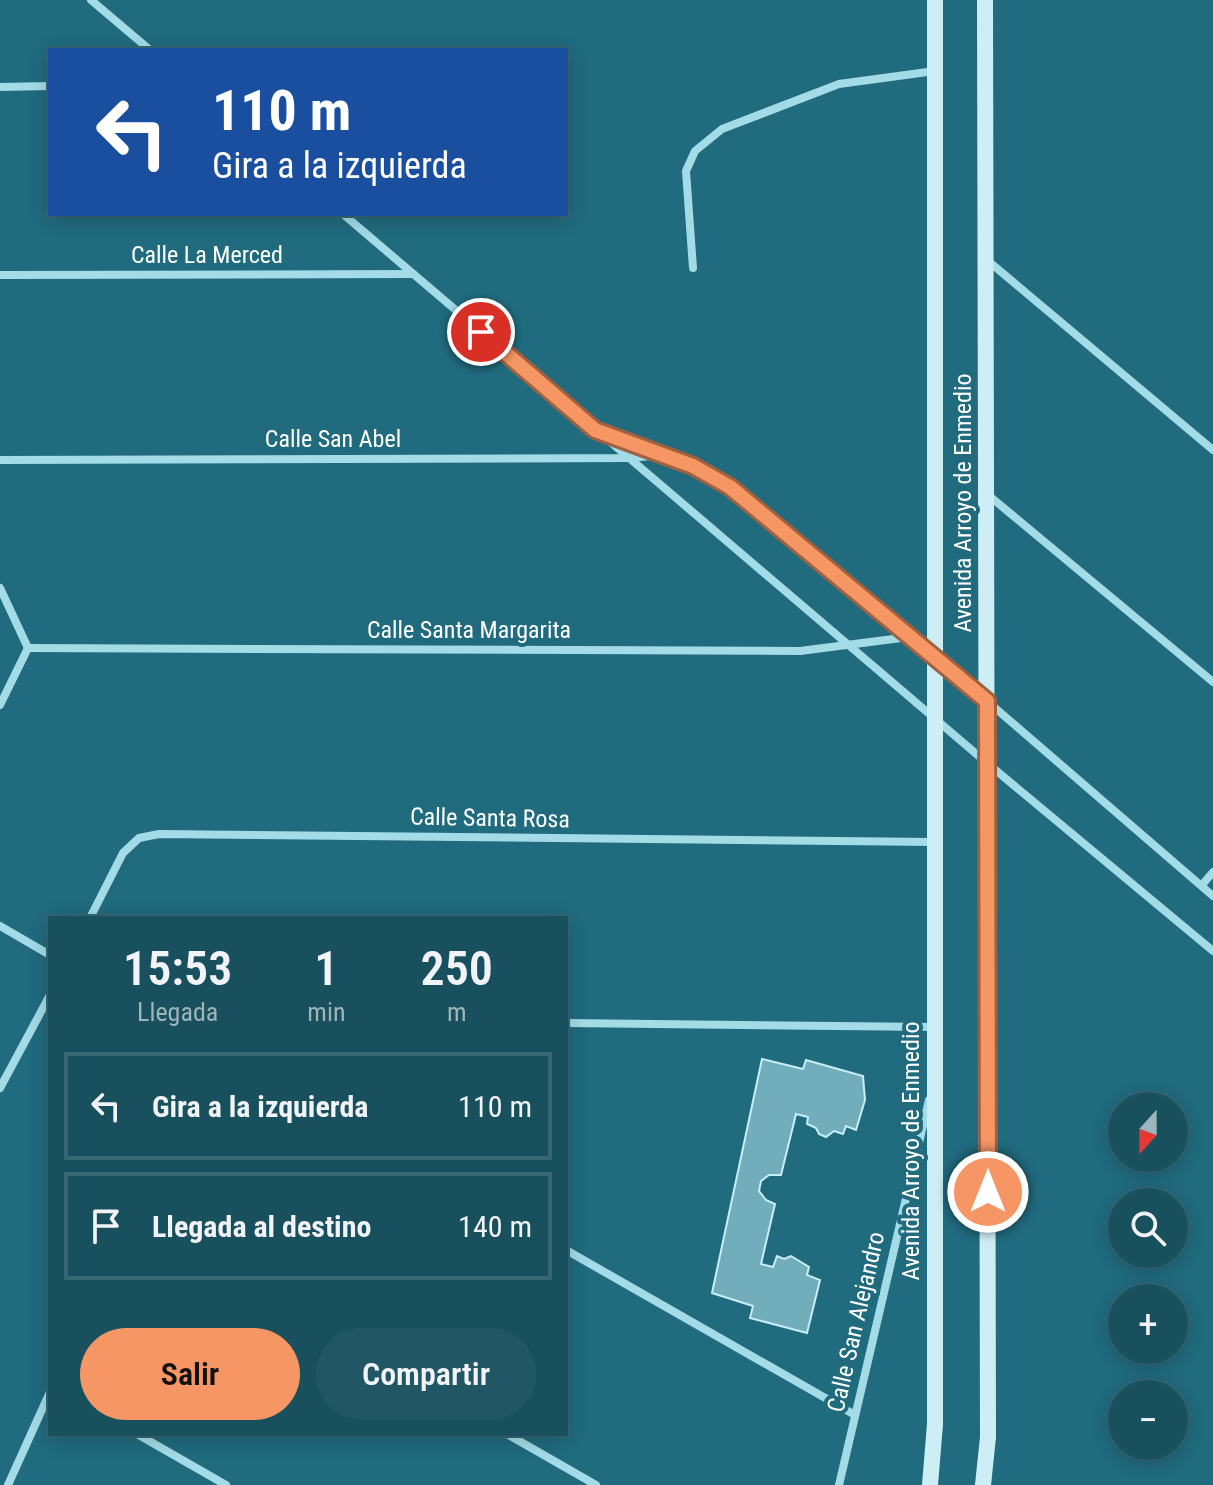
<!DOCTYPE html>
<html lang="es">
<meta charset="utf-8">
<style>
:root{--surface:#18505e;--page:#215764;--text:#f1f3f6;--muted:#9fb5bc;--line:#366773;--accent:#f59664}
body{margin:0;font-family:"Roboto Condensed",sans-serif;background:var(--page);color:var(--text);height:100vh;display:flex;flex-direction:column;font-size:30px;white-space:nowrap}
*{box-sizing:border-box;margin:0}
p{font-size:26px;color:var(--muted)}
.icon{flex:none;width:44px;height:44px;fill:none;stroke:currentColor;stroke-width:2;stroke-linecap:round;stroke-linejoin:round}
.map{position:relative;flex:1;overflow:hidden}
.drawer{position:absolute;left:48px;top:916px;width:520px;height:520px;display:flex;flex-direction:column;background:var(--surface);border-radius:0px;box-shadow:0 4px 20px #0003,0 0 0 2px var(--line)}
.drawer>*{flex:none}
.hud{position:absolute;left:48px;top:48px;width:520px;height:168px;border-radius:0px;box-shadow:0 4px 20px #0003,0 0 0 2px var(--line);background:#1a4fa0;color:#fff;overflow:hidden}
.needle{width:52px;rotate:201deg}
.tools{position:absolute;left:1108px;top:1092px;display:grid;gap:16px}
.tools a{display:grid;place-items:center;width:80px;height:80px;border-radius:50%;background:var(--surface);box-shadow:0 4px 20px #0003,0 0 0 2px var(--line);font-size:40px}
.pin{position:absolute;display:grid;place-items:center;width:68px;height:68px;color:#fff;margin:-34px;border:4px solid #fff;border-radius:50%;box-shadow:0 2px 8px #0007}
.me{position:absolute;width:88px;margin:-44px;rotate:0deg;stroke-linejoin:round;filter:drop-shadow(0 0 6px #0008)}
.turn{display:flex;align-items:center;gap:28px;height:168px;padding:0 32px;font-size:36px}
.turn .icon{width:104px;height:104px;stroke-width:2.5}
.turn b{display:block;font-size:56px;line-height:68px}
.eta{display:flex;justify-content:space-evenly;align-items:center;height:136px;text-align:center}
.eta b{font-size:48px;font-weight:600;line-height:56px}
.primary-button{display:flex;gap:16px;margin-top:auto;padding:16px 32px}
.primary-button a{flex:1;height:92px;border-radius:48px;background:var(--accent);color:#111;font-size:32px;font-weight:600;line-height:92px;text-align:center}
.primary-button a+a{background:var(--page);color:var(--text)}
ul{padding:0;list-style:none}
li{display:flex;align-items:center;gap:24px;height:108px;margin:0 16px 12px;padding:0 16px;border:4px solid var(--line);border-radius:0px}
li div{flex:1}
li b{display:block;font-size:30px}
li em{font-style:normal}
.map>svg:first-child{display:block}
.building{fill:#72adbc;stroke:#c7edf6;stroke-width:2}
.lines{fill:none;stroke-linecap:round;stroke-linejoin:round}
.street{stroke:#a3dbe7;stroke-width:8}
.secondary{stroke:#ceeef6;stroke-width:16}
.route-casing{stroke:#9f6241;stroke-width:20}
.route{stroke:#f59664;stroke-width:14}
.labels{text-anchor:middle;dominant-baseline:central;stroke-width:8;stroke-linejoin:round;paint-order:stroke}
.street-label{font-size:24px;fill:#fff;stroke:#206b7e}
</style>
<div class="map">
<svg width="1213" height="1485" viewBox="0 0 1213 1485">
<rect width="100%" height="100%" fill="#206b7e"/>
<polygon class="building" points="762,1059 803,1069 806,1060 863,1076 865,1100 856,1130 846,1126 843,1134 834,1131 826,1137 819,1134 816,1128 807,1124 808,1117 796,1114 781,1175 769,1175 761,1181 759,1191 766,1200 775,1204 761,1264 773,1267 777,1256 784,1259 791,1256 809,1267 807,1275 820,1280 807,1333 750,1318 753,1306 712,1293"/>
<g class="lines">
<g class="street">
<polyline points="91,0 150,50"/>
<polyline points="0,87 50,86"/>
<polyline points="343,214 987,763 1213,951"/>
<polyline points="987,260 1213,450"/>
<polyline points="693,268 686,171 695,151 722,129 839,84 935,71"/>
<polyline points="0,275 413,274"/>
<polyline points="600,431 693,466 730,487 987,701 1213,896"/>
<polyline points="0,460 630,458 661,455"/>
<polyline points="987,494 1213,682"/>
<polyline points="0,588 28,648"/>
<polyline points="28,648 800,651 909,637"/>
<polyline points="0,705 28,648"/>
<polyline points="1202,885 1213,872"/>
<polyline points="90,918 123,853 139,838 159,834 935,842"/>
<polyline points="0,926 50,955"/>
<polyline points="566,1023 934,1027"/>
<polyline points="0,1088 50,995"/>
<polyline points="566,1250 855,1415"/>
<polyline points="137,1434 226,1485"/>
<polyline points="507,1434 596,1485"/>
<polyline points="8,1485 50,1392"/>
<polyline points="839,1485 929,1100"/>
</g>
<g class="secondary">
<polyline points="930,1485 935,1424 935,0"/>
<polyline points="983,1485 988,1437 985,0"/>
</g>
</g>
<g class="lines">
<g class="route-casing">
<polyline id="route" points="481,332 595,430 693,466 730,487 987,701 988,1192"/>
</g>
<use href="#route" class="route"/>
</g>
<g class="labels">
<g class="street-label">
<text x="207" y="255">Calle La Merced</text>
<text x="333" y="439">Calle San Abel</text>
<text transform="translate(963 503) rotate(-90)">Avenida Arroyo de Enmedio</text>
<text x="469" y="630">Calle Santa Margarita</text>
<text transform="translate(490 818) rotate(1)">Calle Santa Rosa</text>
<text transform="translate(911 1151) rotate(-90)">Avenida Arroyo de Enmedio</text>
<text transform="translate(856 1322) rotate(-77)">Calle San Alejandro</text>
</g>
</g>
</svg>
<div class="tools">
<a><svg class="needle" viewBox="-14 -14 28 28"><path d="M0-13l5 13h-10z" fill="#e53935"/><path d="M0 13l5-13h-10z" fill="#9fb5bc"/></svg></a>
<a><svg class="icon" aria-label="search" viewBox="0 0 24 24"><circle cx="10" cy="10" r="6"/><path d="M15 15l6 6"/></svg></a>
<a>+</a>
<a>−</a>
</div>
<div class="pin" style="left:481px;top:332px;background:#d93025"><svg class="icon" aria-label="arrive" viewBox="0 0 24 24"><path d="M6 21V4h12l-3 4 3 4H6"/></svg></div>
<svg class="me" style="left:988px;top:1192px" viewBox="-20 -20 40 40"><circle r="17" fill="#f59664" stroke="#fff" stroke-width="3"/><path d="M0-11L8 9 0 5-8 9z" fill="#fff"/></svg>
<div class="hud">
<div class="turn"><svg class="icon" aria-label="left" viewBox="0 0 24 24"><path d="M17 20v-9H6M10 6l-5 5 5 5"/></svg><div><b>110 m</b>Gira a la izquierda</div></div>
</div>
<section class="drawer">
<div class="eta">
<div><b>15:53</b><p>Llegada</p></div>
<div><b>1</b><p>min</p></div>
<div><b>250</b><p>m</p></div>
</div>
<ul>
<li><svg class="icon" aria-label="left" viewBox="0 0 24 24"><path d="M17 20v-9H6M10 6l-5 5 5 5"/></svg><div><b>Gira a la izquierda</b></div><em>110 m</em></li>
<li><svg class="icon" aria-label="arrive" viewBox="0 0 24 24"><path d="M6 21V4h12l-3 4 3 4H6"/></svg><div><b>Llegada al destino</b></div><em>140 m</em></li>
</ul>
<div class="primary-button"><a>Salir</a><a>Compartir</a></div>
</section>
</div>
